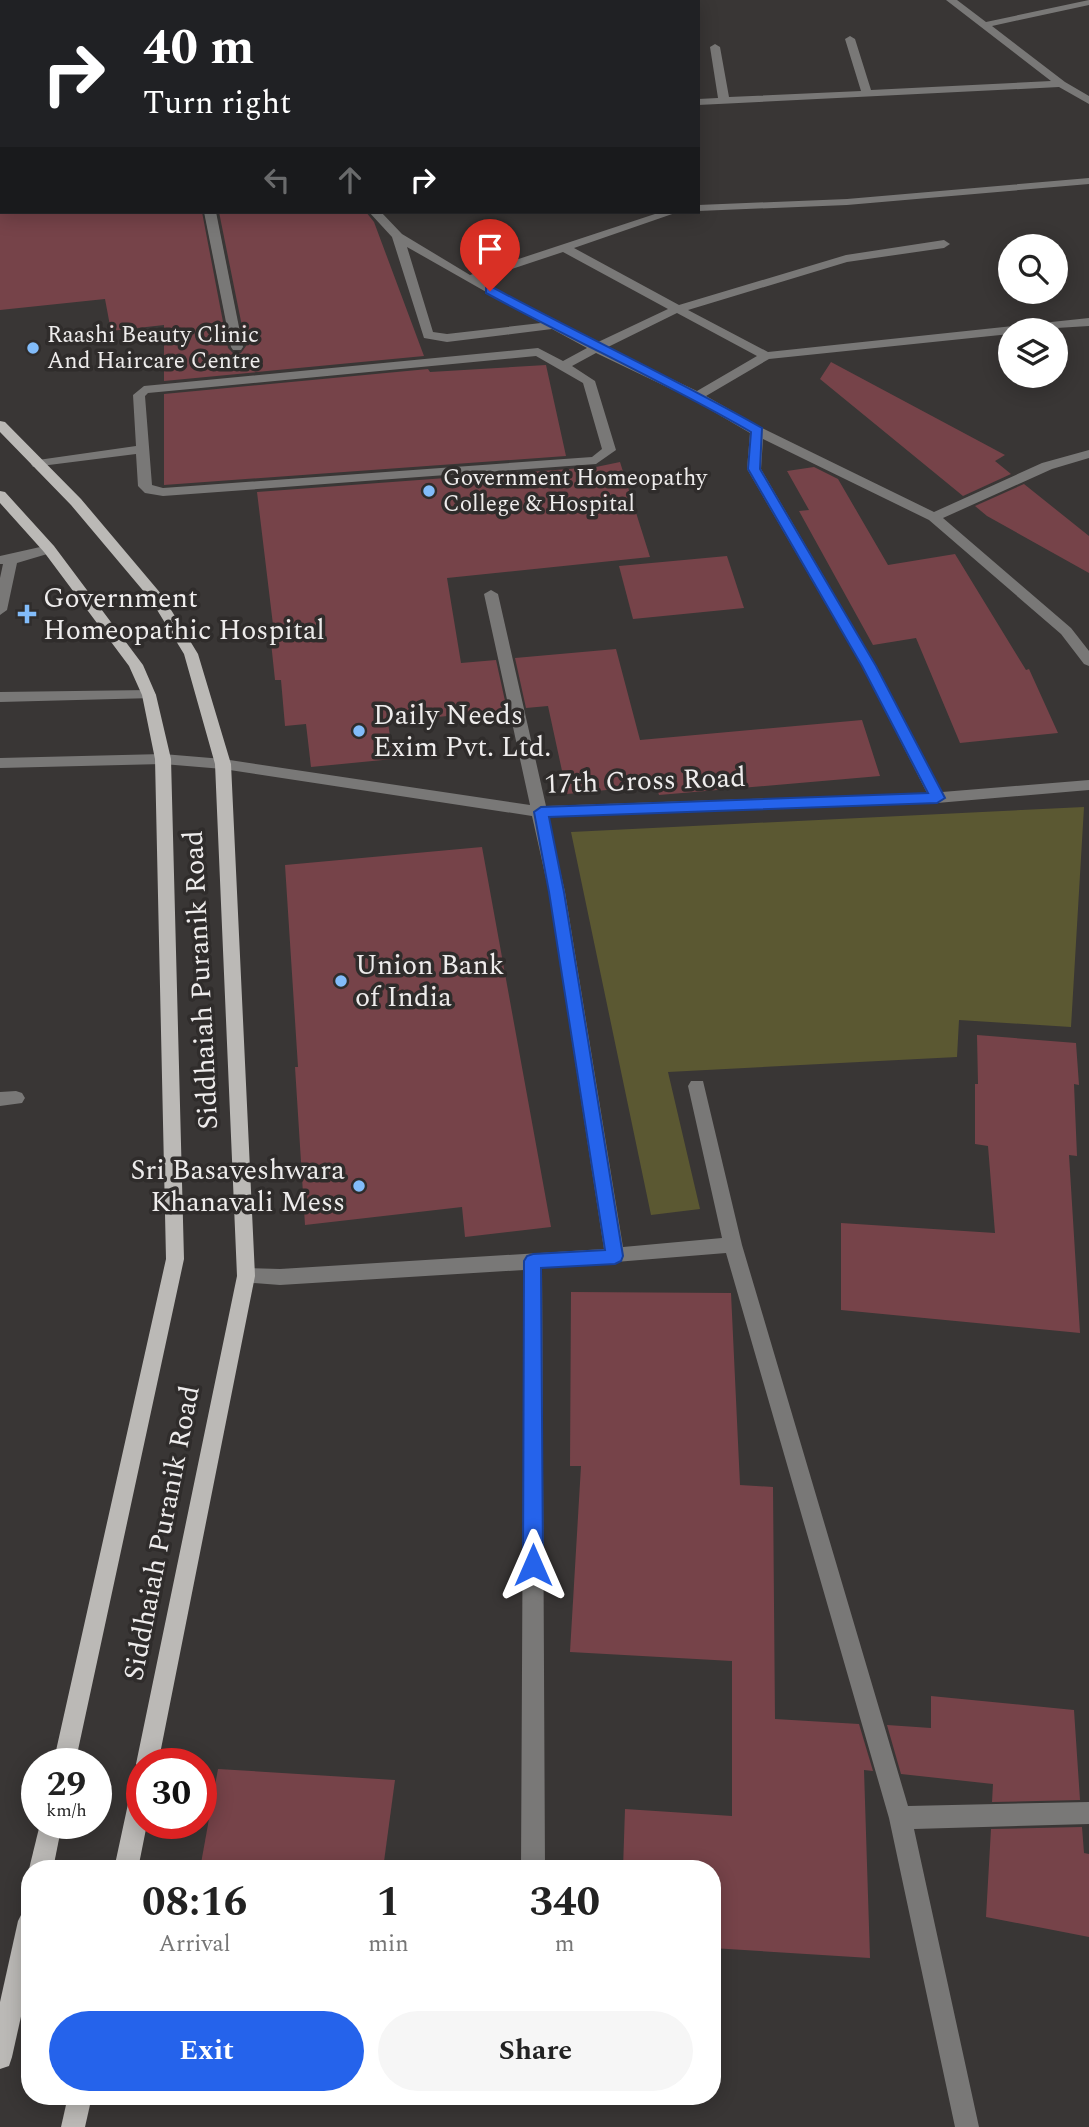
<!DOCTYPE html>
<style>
:root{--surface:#fff;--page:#f6f6f6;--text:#222;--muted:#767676;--accent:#2563eb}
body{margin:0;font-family:Spectral,serif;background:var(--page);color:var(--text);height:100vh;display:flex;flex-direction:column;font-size:26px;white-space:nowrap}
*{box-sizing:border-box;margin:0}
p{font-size:23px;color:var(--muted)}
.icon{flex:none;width:38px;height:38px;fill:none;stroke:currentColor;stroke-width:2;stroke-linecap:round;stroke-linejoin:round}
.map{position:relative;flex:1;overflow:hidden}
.details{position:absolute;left:21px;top:1860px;width:700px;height:245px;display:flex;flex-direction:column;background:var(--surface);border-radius:28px;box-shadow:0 4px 18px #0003}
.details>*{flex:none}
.banner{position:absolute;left:0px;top:0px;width:700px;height:214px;box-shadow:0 4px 18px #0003;background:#202124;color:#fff;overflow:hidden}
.controls{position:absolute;left:998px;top:234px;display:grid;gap:14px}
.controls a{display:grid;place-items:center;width:70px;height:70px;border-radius:50%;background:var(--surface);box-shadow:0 4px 18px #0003;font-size:35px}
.speed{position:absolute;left:21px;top:1748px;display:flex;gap:14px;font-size:35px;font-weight:700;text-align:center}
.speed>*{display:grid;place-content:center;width:91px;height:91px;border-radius:50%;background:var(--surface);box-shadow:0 4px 18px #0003;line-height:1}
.speed small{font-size:18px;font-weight:400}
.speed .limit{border:10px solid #d22;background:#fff;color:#111}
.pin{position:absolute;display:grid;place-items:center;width:60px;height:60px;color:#fff;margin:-72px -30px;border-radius:50% 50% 50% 0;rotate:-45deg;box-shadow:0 0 7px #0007}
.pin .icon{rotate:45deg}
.me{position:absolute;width:77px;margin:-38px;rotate:0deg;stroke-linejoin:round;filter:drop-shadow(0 0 5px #0008)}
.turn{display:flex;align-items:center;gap:24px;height:147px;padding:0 28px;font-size:32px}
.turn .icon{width:91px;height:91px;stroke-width:2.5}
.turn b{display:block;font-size:49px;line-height:60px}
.lanes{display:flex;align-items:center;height:66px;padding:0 28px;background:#0003;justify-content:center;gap:35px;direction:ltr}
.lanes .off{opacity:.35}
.eta{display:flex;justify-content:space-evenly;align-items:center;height:119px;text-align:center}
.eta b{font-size:42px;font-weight:700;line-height:49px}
.action{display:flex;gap:14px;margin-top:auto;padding:14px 28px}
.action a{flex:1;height:80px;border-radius:42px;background:var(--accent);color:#fff;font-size:28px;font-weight:700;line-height:80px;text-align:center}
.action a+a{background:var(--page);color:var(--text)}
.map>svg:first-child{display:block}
.green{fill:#5b5832}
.building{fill:#764349}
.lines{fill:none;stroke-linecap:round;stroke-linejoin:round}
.minor{fill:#797877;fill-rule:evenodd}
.major{fill:#bbb9b6;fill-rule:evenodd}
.route{fill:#2563eb;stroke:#184099;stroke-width:2}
.poi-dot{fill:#82bcfa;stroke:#2f2c2b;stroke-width:2.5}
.labels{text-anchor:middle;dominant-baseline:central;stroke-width:7;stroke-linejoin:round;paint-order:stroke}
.far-poi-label{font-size:23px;fill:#eeecec;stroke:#2f2c2b;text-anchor:start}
.poi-label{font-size:28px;fill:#eeecec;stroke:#2f2c2b;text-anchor:start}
.street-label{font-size:28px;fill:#eeecec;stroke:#2f2c2b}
</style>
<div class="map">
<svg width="1089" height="2127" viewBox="0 0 1089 2127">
<rect width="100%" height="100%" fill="#393635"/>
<polygon class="green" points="1084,807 1071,1027 959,1020 957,1057 668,1072 700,1209 651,1215 571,832"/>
<g class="building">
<polygon points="0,212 202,212 228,348 233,353 241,353 246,346 219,212 366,212 374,222 424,356 164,381 164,325 111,331 105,299 0,310"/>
<polygon points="831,362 1005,455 995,461 1011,474 963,496 820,379"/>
<polygon points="546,365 566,456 164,485 164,394 428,369 430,372"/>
<polygon points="620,462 650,557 447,578 461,663 496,660 507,710 388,722 393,759 311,767 306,724 285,726 281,680 275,680 270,633 274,633 257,492 596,467"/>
<polygon points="814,467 838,479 888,565 955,554 1026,670 1029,669 1058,733 960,743 916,638 873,645 799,511 809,510 787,471"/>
<polygon points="1024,484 1089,536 1089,573 987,516 975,506"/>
<polygon points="727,556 744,608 633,619 619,566"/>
<polygon points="616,649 640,740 862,720 880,776 659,795 656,785 567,794 548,706 526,708 515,658"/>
<polygon points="482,847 551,1227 465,1237 462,1207 305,1225 295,1067 298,1067 285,865"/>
<polygon points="977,1035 1076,1043 1079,1085 1074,1084 1077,1156 1069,1155 1080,1333 841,1310 841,1223 995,1233 988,1146 975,1144 975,1084 978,1084"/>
<polygon points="571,1292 731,1293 740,1485 773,1487 775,1719 859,1724 873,1771 864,1770 870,1958 712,1948 712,1869 623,1869 625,1809 732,1816 732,1661 570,1652 581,1466 570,1466"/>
<polygon points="931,1696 1074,1710 1080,1800 992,1802 993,1784 901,1774 887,1725 931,1728"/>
<polygon points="218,1769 395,1780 383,1869 200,1869"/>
<polygon points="1082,1827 1084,1853 1089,1854 1089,1937 986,1917 991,1829"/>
</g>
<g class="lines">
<g class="minor">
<rect x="63" y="0" width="10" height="2"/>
<polygon points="191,0 201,0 202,2 192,2"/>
<rect x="441" y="0" width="10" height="2"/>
<polygon points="946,0 957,0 986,22 1089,0 1089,5 992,26 1065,82 1089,96 1089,104 1059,87 698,105 698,99 718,98 710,47 715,44 720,47 729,97 861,91 845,39 850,36 855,39 871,90 1051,81"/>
<polygon points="1089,178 1089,184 847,205 698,211 698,205 847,199"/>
<rect x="0" y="186" width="2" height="6"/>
<polygon points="204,212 216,212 243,347 241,350 233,350 231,347"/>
<path d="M369,212H381L402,234L470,275L661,212H678L574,248L679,305L846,255L944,240L950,244L944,248L847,262L688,310L768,352L1089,318V326L1010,331V334L769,359L706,396L762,428L934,512L1042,463L1089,450V458L1052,469L943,518L1071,628L1089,651V666L1084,664L1061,634L929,520L763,439L761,469L876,666L942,792L1089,780V790L937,803L548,817L565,892L623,1247L722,1238L688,1086L691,1081H703L742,1245L908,1806L1089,1802V1824L914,1829L979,2127H955L889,1818L726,1253L542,1268L545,1869H521L524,1270L280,1285L239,1282L237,1276L239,1270L246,1268L280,1269L604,1249L549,892L532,816L223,769L163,764L0,768V758L163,754L223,759L530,805L484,594L491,590L498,594L546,806L927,793L862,666L747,469L750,433L692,399L596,353L572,366L595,381L616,450L596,464L163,496L145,493L138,486L136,454L33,467L31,464L38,460L136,446L133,395L144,386L538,348L563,361L587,348L552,329L447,342L424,338L392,237ZM407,247L541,323L447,334L433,332ZM563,252L668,309L596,343L479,280ZM677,313L757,356L697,391L606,348ZM536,356L583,383L602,449L592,457L163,488L152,485L145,396L148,393Z"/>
<polygon points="49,545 54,546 54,552 17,563 7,610 0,615 0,578 3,564 0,564 0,556"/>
<polygon points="149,690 154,692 156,695 154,698 0,702 0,692"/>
<polygon points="16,1091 22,1093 25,1098 22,1103 0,1106 0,1092"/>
</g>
<g class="major">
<polygon points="0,421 5,422 81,499 162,595 198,654 231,764 255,1276 158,1764 142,1764 142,1773 136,1764 237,1276 215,764 184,654 151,600 71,505 0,432"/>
<polygon points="0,491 5,492 54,546 143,665 156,695 171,759 184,1259 75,1764 53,1764 166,1259 155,759 142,695 129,666 44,552 0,503"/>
<polygon points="142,1779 142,1824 147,1824 138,1869 114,1869 131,1790 134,1782"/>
<polygon points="40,1824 62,1824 53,1869 29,1869"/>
<polygon points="30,1909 30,1976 12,2057 9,2066 0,2069 0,2002 18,1921 22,1913"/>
<polygon points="68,2096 92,2096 85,2127 61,2127"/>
</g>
</g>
<path class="route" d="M486,288H494C583,336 674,378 762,428L760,469L876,666L945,798L937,803L549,817L564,892L623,1256L621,1261L615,1264L541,1268L543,1565L540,1572L533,1574L526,1572L523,1565L524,1261L527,1256L533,1254L605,1250L549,892L534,812L541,807L928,793L862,666L748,469L751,432C665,382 574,341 486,293Z"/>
<g class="poi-dot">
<circle cx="33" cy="348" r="7"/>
<circle cx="429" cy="491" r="7"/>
<path d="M23.5 603.5h7v7h7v7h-7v7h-7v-7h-7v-7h7z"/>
<circle cx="359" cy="731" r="7"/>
<circle cx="341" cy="981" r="7"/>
<circle cx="359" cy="1186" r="7"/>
</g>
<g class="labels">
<g class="far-poi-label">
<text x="47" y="335">Raashi Beauty Clinic<tspan x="47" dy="26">And Haircare Centre</tspan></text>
<text x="443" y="478">Government Homeopathy<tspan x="443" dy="26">College &amp; Hospital</tspan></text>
</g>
<g class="poi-label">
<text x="43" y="598">Government<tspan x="43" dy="32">Homeopathic Hospital</tspan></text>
<text x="373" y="715">Daily Needs<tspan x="373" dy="32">Exim Pvt. Ltd.</tspan></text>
<text x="355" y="965">Union Bank<tspan x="355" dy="32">of India</tspan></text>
<text x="345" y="1170" text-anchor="end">Sri Basaveshwara<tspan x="345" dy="32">Khanavali Mess</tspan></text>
</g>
<g class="street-label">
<text transform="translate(645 781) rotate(-2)">17th Cross Road</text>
<text transform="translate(201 980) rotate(-93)">Siddhaiah Puranik Road</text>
<text transform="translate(162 1533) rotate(-79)">Siddhaiah Puranik Road</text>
</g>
</g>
</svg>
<div class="controls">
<a><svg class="icon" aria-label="search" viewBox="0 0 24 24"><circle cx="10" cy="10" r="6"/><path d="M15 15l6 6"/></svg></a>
<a><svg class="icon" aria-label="layers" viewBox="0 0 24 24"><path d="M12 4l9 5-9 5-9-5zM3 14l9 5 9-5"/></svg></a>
</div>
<div class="speed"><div>29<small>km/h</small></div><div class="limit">30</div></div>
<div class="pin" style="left:490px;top:291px;background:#d93025"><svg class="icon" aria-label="arrive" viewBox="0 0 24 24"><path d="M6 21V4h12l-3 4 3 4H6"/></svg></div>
<svg class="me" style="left:533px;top:1565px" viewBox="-20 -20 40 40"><path d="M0-17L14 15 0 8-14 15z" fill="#2563eb" stroke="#fff" stroke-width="4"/></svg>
<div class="banner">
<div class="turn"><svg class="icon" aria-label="right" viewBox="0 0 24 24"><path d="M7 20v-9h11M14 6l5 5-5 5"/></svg><div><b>40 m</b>Turn right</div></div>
<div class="lanes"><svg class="icon off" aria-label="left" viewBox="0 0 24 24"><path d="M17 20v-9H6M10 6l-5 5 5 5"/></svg><svg class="icon off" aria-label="ahead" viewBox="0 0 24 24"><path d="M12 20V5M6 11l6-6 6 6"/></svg><svg class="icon" aria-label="right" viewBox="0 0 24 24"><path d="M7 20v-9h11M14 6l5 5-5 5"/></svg></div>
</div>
<section class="details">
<div class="eta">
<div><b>08:16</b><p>Arrival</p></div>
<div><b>1</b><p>min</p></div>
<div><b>340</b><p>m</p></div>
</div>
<div class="action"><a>Exit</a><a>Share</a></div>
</section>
</div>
